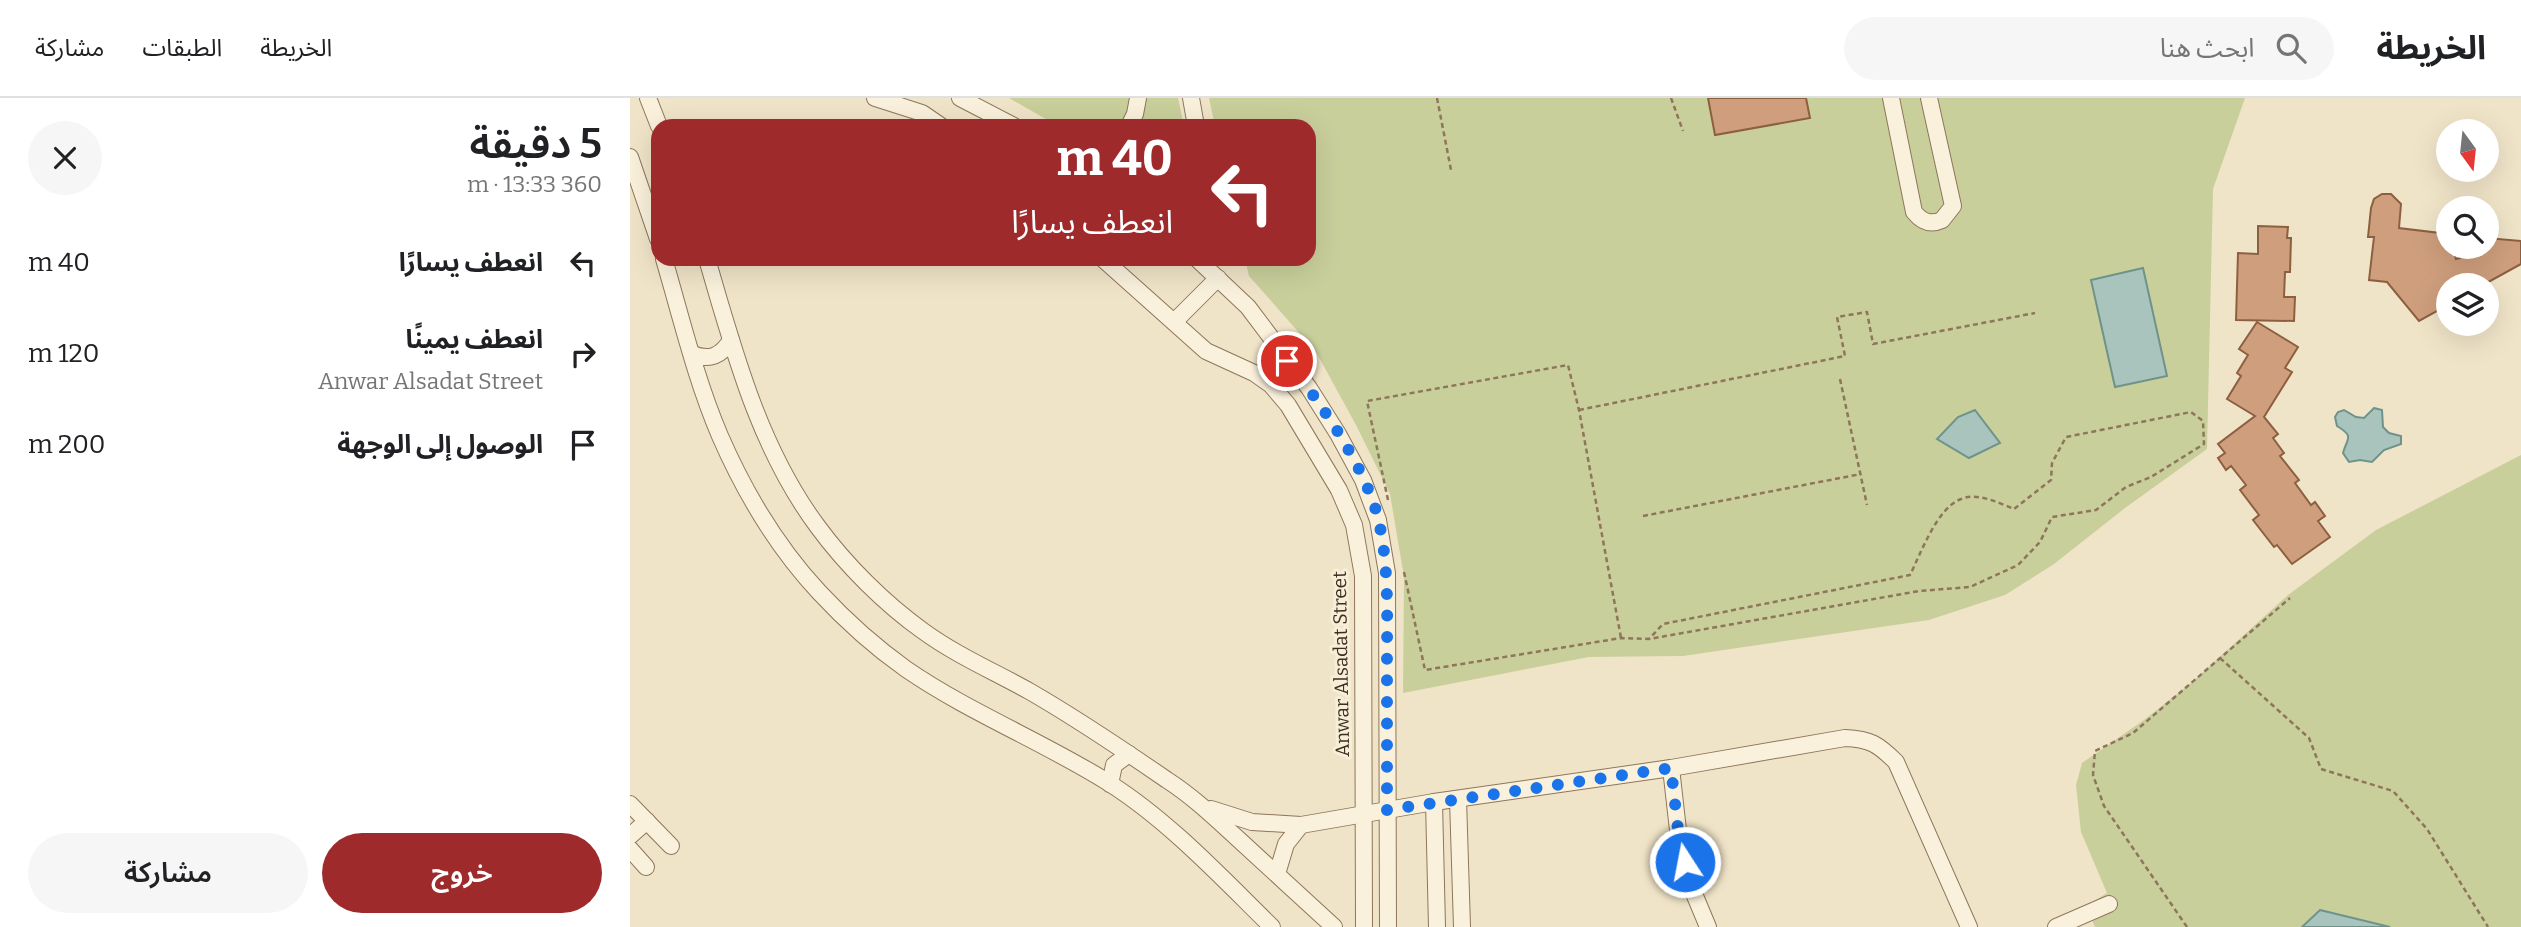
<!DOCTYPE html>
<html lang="ar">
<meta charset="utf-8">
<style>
:root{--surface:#fff;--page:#f6f6f6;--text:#202124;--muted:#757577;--line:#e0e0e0;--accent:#9e2a2b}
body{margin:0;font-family:Bitter,"Noto Sans Arabic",serif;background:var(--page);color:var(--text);direction:rtl;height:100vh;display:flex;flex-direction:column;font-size:26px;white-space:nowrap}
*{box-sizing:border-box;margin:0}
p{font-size:23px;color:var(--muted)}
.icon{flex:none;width:38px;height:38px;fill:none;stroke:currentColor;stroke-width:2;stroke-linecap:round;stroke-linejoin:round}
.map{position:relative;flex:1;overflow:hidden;direction:ltr}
.details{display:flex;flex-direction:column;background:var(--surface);width:630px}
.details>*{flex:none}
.hud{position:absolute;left:21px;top:21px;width:665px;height:147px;border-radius:21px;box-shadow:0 7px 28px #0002;direction:rtl;background:#9e2a2b;color:#fff;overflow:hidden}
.needle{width:46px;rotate:165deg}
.tools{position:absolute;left:1806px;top:21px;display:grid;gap:14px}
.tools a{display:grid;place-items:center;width:63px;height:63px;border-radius:50%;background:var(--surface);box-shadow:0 7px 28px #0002;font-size:35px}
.pin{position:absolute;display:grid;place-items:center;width:60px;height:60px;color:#fff;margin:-30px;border:4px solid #fff;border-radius:50%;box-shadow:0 2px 7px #0007}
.me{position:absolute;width:77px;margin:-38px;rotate:349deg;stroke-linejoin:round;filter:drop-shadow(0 0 5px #0008)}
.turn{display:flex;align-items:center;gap:24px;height:147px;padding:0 28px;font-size:32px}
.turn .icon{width:91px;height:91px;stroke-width:2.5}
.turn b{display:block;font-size:49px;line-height:60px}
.round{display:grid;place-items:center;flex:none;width:74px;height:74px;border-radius:37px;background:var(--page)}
.headline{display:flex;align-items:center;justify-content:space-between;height:119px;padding:0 28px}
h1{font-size:42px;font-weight:600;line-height:52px}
.button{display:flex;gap:14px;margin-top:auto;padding:14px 28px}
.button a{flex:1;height:80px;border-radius:42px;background:var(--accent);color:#fff;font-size:28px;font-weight:600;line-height:80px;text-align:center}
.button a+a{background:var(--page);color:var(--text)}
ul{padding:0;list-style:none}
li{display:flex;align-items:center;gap:21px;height:91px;padding:0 28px}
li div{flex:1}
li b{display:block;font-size:26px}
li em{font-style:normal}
header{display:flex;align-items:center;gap:42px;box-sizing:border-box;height:98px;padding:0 35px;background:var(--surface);border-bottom:2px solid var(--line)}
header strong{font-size:33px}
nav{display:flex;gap:38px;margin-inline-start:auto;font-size:24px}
.search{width:490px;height:63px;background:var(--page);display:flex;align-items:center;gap:18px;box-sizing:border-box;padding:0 24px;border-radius:38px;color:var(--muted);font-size:26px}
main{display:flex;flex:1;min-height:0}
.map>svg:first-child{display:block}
.green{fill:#c9cf9b}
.water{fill:#a9c4bc;stroke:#6f938a;stroke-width:2}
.building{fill:#cf9f7d;stroke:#8d5f41;stroke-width:2}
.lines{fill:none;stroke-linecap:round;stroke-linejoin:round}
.minor-casing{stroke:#8d765c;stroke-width:18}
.path{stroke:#8d765c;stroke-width:2.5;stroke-dasharray:5 3.5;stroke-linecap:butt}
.minor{stroke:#faf1dc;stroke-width:16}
.route{stroke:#1a73e8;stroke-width:12;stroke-dasharray:0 21.6}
.labels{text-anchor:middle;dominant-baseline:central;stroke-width:6;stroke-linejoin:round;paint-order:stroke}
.street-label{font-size:19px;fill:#3d2e20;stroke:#f7eed8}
</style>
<header>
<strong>الخريطة</strong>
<div class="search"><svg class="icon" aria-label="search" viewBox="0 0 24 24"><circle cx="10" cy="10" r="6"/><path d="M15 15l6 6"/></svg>ابحث هنا</div>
<nav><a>الخريطة</a><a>الطبقات</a><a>مشاركة</a></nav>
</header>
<main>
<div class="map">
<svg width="1891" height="829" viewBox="0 0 1891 829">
<rect width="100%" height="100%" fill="#f0e4c8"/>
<g class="green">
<polygon points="379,0 548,0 554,28 428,28"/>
<polygon points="579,0 1615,0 1583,91 1577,351 1495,410 1424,466 1375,497 1299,522 1053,558 959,559 773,595 774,479 760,396 726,327 686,254 619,178 615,161 679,161 679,28 585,28"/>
<polygon points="1891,357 1891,829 1465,829 1456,808 1477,795 1451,734 1446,687 1452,665 1514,622 1561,585 1658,497 1746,432"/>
</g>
<g class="water">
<polygon points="1513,170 1537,278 1485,289 1461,182"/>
<path d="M1744,310L1752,312L1753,329L1759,335L1771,338V346L1754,352L1742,364L1730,362L1719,364L1713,355C1717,340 1725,339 1707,328L1705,319L1708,314L1714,312L1726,319L1734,320Z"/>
<polygon points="1345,312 1370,345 1339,360 1307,341 1328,319"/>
<polygon points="1690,812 1760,829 1672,829"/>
</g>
<g class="building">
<polygon points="1078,0 1176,0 1180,20 1085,37"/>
<polygon points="1752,96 1761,96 1771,106 1769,130 1818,136 1818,149 1823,149 1826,161 1856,153 1857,140 1891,143 1891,166 1853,187 1818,187 1818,207 1789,223 1757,184 1739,182 1744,139 1738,139 1741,110 1744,101"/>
<polygon points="1628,128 1658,129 1657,140 1661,140 1660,174 1655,174 1654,199 1665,199 1664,223 1606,222 1608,155 1628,156"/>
<polygon points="1627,224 1668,249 1655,270 1662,274 1634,319 1648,336 1643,340 1654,355 1650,358 1669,382 1665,385 1681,407 1685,404 1695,418 1688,423 1700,439 1662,466 1647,447 1644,449 1623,422 1629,417 1610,392 1616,387 1601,368 1596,372 1588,360 1595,355 1588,346 1625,318 1597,301 1611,278 1607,275 1618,257 1609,251"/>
</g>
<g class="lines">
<g class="minor-casing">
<g id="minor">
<polyline points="18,0 29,28"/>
<polyline points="245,0 292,15 311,28"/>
<polyline points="330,0 384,28"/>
<polyline points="561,0 566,28"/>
<path d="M1261,0L1284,114C1292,124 1301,127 1312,122L1323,108L1299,0"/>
<polyline points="499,28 505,16 508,0"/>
<polyline points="0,59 28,141"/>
<path d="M34,161C51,219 66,282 90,338C114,393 148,450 189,494C215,522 245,549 276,571C340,615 414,644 479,685C539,723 592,780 642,829"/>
<path d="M77,161C104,253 129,350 188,429C216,467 254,505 293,533C326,557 363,573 399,593C446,620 492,651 537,682C562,698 584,719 606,739C639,769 671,799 704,829"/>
<polyline points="473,161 576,253 624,275 641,287 658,307 709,392 724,427 733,478 734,829"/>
<polyline points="567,161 618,209 679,290 708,336 733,382 748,422 757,475 758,829"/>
<polyline points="544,224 588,180"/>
<path d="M62,256C80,263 91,258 101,242"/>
<polyline points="1041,670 1049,741 1060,786 1078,829"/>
<polyline points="480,686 484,667 499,656"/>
<polyline points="828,701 832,829"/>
<polyline points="804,704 807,829"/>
<polyline points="0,706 41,748"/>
<path d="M581,711L622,724L671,727L804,704L1041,670L1215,640C1240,641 1248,646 1266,664L1339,829"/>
<polyline points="0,738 17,723"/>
<polyline points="0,751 16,769"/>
<polyline points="647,776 656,746 671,727"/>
<polyline points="1426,829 1479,806"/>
</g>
</g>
<g class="path">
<polyline points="807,0 821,72"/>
<polyline points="1041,0 1053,33"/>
<polyline points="1210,281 1237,407"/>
<polyline points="949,312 1215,258 1207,219 1237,214 1243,246 1405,215"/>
<polyline points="758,402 737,303 938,267 949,312 991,540"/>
<polyline points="1013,418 1231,376"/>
<path d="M774,474L795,572L991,540L1019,541L1289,493L1340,489L1388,467L1410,444L1422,419L1466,412L1496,389L1521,379L1574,346L1573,323L1561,314L1436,339L1422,365L1421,382L1384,411C1369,405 1348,394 1331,401C1307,410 1291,455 1280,477L1033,526L1019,541"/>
<polyline points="1590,560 1679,640 1691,671 1763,693 1797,731 1858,829"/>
<polyline points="1557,829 1474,708 1463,677 1465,653 1503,635 1660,500"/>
</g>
<use href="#minor" class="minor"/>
</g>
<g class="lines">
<path class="route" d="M657,263C691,305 737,371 749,424C759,470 757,516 757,562C757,612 757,662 757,712L1041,670L1049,741L1055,764"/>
</g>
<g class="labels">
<g class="street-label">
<text transform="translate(711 566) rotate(-91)">Anwar Alsadat Street</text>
</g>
</g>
</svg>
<div class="tools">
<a><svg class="needle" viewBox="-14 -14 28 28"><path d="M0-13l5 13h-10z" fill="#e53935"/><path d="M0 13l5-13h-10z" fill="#757577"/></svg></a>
<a><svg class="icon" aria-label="search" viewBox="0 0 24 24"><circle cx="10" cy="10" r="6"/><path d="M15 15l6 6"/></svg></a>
<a><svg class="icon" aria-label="layers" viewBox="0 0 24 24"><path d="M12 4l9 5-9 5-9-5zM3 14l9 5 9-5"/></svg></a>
</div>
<div class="pin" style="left:657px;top:263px;background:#d93025"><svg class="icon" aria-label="arrive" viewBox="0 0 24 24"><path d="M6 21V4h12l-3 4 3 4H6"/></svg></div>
<svg class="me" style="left:1055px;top:764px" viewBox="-20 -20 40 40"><circle r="17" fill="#1a73e8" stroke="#fff" stroke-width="3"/><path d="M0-11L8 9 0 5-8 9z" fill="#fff"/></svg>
<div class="hud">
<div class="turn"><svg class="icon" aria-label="left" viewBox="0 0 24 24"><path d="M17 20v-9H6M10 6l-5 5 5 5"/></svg><div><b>40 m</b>انعطف يسارًا</div></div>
</div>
</div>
<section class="details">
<div class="headline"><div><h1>5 دقيقة</h1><p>360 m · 13:33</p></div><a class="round"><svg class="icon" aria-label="close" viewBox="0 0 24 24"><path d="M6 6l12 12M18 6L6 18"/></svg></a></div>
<ul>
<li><svg class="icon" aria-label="left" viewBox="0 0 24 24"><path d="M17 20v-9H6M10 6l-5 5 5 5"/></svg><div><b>انعطف يسارًا</b></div><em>40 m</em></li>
<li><svg class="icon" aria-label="right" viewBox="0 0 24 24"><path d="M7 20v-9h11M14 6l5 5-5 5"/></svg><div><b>انعطف يمينًا</b><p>Anwar Alsadat Street</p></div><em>120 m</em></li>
<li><svg class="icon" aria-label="arrive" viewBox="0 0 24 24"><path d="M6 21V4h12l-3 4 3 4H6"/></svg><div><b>الوصول إلى الوجهة</b></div><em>200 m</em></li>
</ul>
<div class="button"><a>خروج</a><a>مشاركة</a></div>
</section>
</main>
